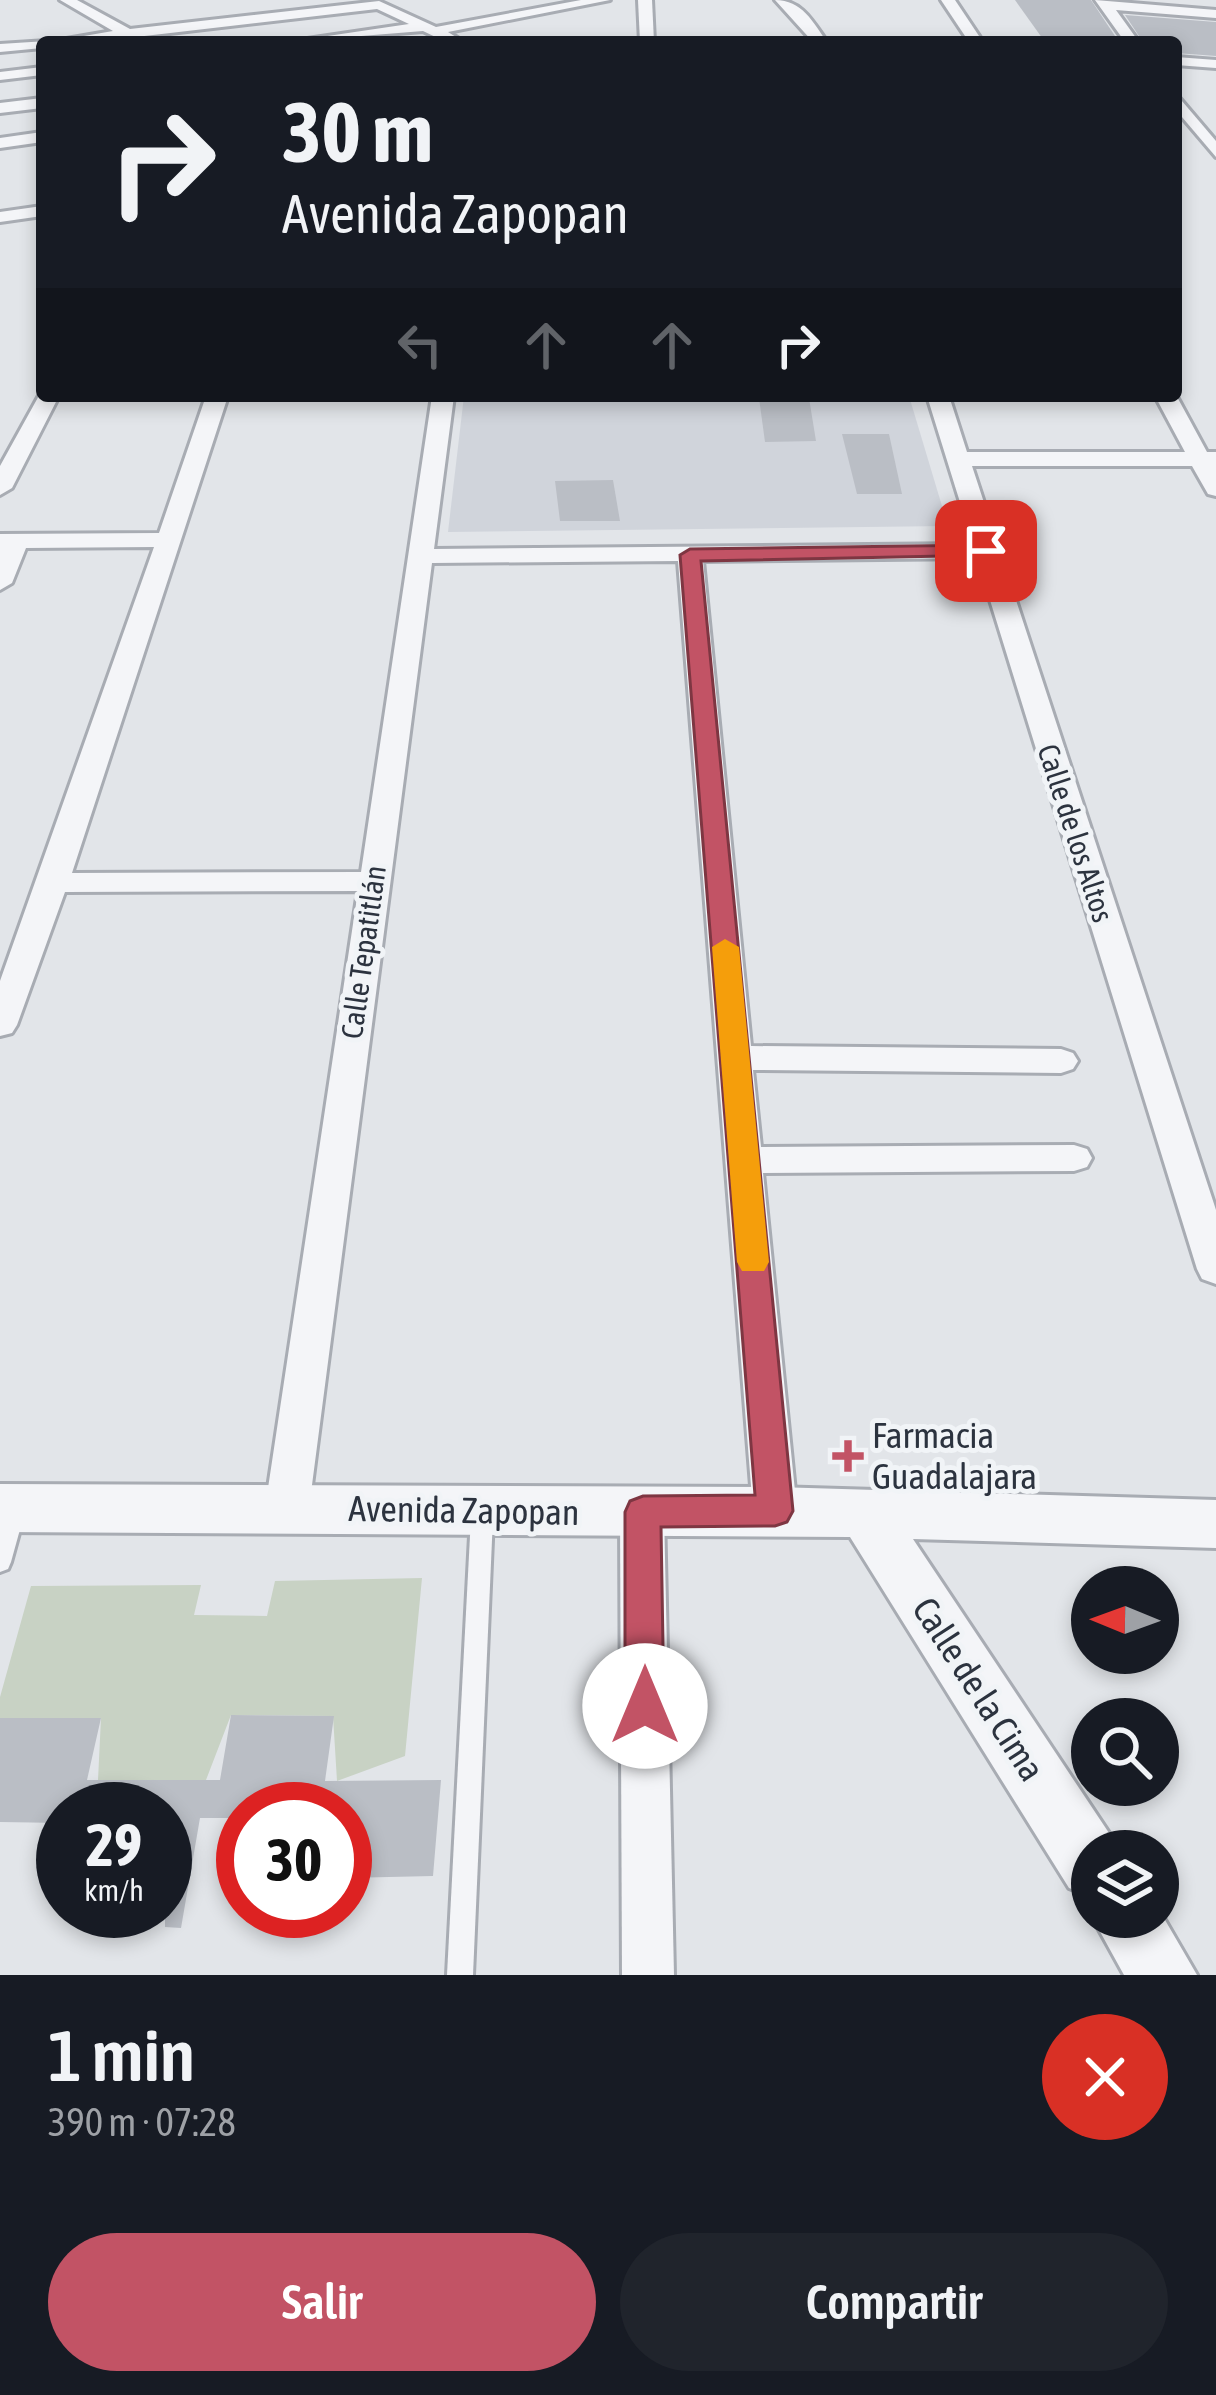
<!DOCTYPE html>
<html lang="es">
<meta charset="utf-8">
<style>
:root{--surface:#171b24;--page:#20242c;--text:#f1f3f6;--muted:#9ea1a6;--accent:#c25365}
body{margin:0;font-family:"Asap Condensed",sans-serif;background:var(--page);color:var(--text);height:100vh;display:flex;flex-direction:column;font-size:45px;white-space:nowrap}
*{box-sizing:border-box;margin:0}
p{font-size:39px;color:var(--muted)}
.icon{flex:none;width:66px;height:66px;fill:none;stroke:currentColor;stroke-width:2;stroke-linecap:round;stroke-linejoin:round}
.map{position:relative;height:1975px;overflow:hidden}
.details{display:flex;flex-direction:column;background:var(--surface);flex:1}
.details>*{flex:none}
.hud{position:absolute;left:36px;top:36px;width:1146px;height:366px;border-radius:12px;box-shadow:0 6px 18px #0003;background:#171b24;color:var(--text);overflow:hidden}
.needle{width:78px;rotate:271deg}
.buttons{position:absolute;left:1071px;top:1566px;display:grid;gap:24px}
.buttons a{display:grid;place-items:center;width:108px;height:108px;border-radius:50%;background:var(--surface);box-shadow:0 6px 18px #0003;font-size:60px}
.speed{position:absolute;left:36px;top:1782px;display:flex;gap:24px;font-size:60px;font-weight:700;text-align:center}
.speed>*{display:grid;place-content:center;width:156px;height:156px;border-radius:50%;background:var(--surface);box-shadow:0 6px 18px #0003;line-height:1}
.speed small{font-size:30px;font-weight:400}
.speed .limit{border:18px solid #d22;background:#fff;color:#111}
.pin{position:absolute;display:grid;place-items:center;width:102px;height:102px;color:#fff;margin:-51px;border-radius:24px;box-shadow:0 6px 18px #0006}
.me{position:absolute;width:132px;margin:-66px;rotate:0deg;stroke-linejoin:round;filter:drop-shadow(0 0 9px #0008)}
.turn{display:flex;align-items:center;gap:42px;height:252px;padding:0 48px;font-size:54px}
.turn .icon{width:156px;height:156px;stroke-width:2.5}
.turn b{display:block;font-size:84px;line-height:102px}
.lanes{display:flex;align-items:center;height:114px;padding:0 48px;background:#0003;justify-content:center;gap:60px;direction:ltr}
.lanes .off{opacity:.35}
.round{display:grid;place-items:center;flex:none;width:126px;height:126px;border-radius:63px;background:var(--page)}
.summary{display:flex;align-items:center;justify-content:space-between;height:204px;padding:0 48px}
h1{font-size:72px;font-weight:600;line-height:90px}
.action{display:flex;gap:24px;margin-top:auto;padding:24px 48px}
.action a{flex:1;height:138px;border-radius:72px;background:var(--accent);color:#fff;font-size:48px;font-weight:600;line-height:138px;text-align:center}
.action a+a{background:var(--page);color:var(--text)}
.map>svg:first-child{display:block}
.built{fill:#d0d4db}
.green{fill:#c8d2c4}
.building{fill:#babec5}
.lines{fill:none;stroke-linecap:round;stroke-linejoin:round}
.service-casing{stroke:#a8acb3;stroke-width:6}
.minor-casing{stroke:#a8acb3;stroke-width:6}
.tertiary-casing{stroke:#a8acb3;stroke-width:6}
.service{fill:#f4f5f8;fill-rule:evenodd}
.minor{fill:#f4f5f8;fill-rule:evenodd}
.tertiary{fill:#f4f5f8;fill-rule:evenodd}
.route{fill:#c25365;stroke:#7e3642;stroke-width:3}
.slow{fill:#f59e0b}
.poi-dot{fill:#c25365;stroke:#f1f4f7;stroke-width:4.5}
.labels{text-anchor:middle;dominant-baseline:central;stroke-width:10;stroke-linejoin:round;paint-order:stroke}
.street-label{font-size:30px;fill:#2c333f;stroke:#f1f4f7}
.near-poi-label{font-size:36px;fill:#2c333f;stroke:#f1f4f7;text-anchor:start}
.near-street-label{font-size:36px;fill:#2c333f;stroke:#f1f4f7}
</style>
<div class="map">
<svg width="1216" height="1975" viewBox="0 0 1216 1975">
<rect width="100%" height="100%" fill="#e2e5e9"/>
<polygon class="built" points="464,396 909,396 948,526 448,532"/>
<polygon class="green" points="422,1578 405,1756 337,1781 333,1716 231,1715 206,1780 98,1780 101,1718 0,1718 0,1697 31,1586 201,1585 194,1615 267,1616 275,1581"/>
<g class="building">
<polygon points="1015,0 1091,0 1119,42 1045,42"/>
<polygon points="1125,15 1216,22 1216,56 1176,53 1176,42 1143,42"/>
<polygon points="759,398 809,398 816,441 765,442"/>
<polygon points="842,434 889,434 902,494 857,494"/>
<polygon points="613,480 620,521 560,521 555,481"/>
<polygon points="231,1715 334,1716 325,1781 441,1780 433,1876 345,1878 345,1809 243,1809 243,1818 200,1818 181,1928 165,1927 165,1809 63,1809 63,1823 0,1822 0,1718 101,1718 87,1780 220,1780"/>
</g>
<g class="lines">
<g class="service-casing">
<g id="service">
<polygon points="13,1506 21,1508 24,1515 11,1562 8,1569 0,1572 0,1523 5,1508"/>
<polygon points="482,1508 490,1510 493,1517 473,1975 447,1975 471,1517 474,1510"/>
</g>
</g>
<g class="minor-casing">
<g id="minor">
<polygon points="60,0 77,0 130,29 379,1 436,27 581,0 610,0 448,32 464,42 446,42 423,31 287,42 409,24 377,9 93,42 49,42 113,31"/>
<polygon points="638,0 652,0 654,42 640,42"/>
<path d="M775,0C802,0 813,22 827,42H813Z"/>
<polygon points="941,0 955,0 983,42 969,42"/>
<polygon points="1095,0 1216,10 1216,18 1116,10 1139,42 1125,42"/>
<polygon points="47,41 42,48 0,52 0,44"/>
<polygon points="1176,57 1216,60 1216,68 1176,65"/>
<polygon points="42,67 42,75 0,80 0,72"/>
<polygon points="1176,94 1216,141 1216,157 1176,110"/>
<polygon points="42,98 42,108 0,113 0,103"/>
<polygon points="42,132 42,142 0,148 0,138"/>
<polygon points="42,206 42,216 0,222 0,212"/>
<polygon points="41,392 42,396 59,396 12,488 0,495 0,466"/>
<polygon points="1176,395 1207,452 1216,452 1216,496 1208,494 1192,466 972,466 1216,1210 1216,1284 1202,1279 1197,1269 977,558 703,561 751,1046 1061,1049 1073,1053 1078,1061 1073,1069 1061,1073 753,1070 761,1147 1074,1145 1087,1149 1092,1158 1087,1167 1074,1171 763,1173 797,1511 790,1524 775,1530 760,1524 753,1511 678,561 432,563 309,1508 302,1521 287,1527 272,1521 265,1508 358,891 65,892 17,1025 12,1033 0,1036 0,981 154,547 26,548 12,583 0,590 0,534 159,533 206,396 228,396 72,873 361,872 432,396 454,396 434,549 973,544 927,396 949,396 967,452 1185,452 1155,396"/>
<polygon points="642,1493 657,1499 664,1512 674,1975 622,1975 620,1512 627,1499"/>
</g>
</g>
<g class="tertiary-casing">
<g id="tertiary">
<polygon points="0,1484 775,1487 1216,1500 1216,1548 913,1539 1115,1842 1118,1851 1092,1851 1092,1897 1069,1888 850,1537 0,1532"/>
<polygon points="1158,1908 1197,1975 1124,1975 1092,1917 1158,1917"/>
</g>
</g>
<use href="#service" class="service"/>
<use href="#minor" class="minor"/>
<use href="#tertiary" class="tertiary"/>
</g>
<polygon class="route" points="986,545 993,547 993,555 701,561 793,1511 787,1522 775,1526 661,1527 664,1706 659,1719 645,1724 631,1719 625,1706 625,1512 630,1501 643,1496 755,1495 680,555 690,549"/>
<polygon class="slow" points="725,939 739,947 769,1262 764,1271 742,1271 737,1262 712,947"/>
<path class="poi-dot" d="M842 1438h12v12h12v12h-12v12h-12v-12h-12v-12h12z"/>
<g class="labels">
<g class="street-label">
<text transform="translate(1076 833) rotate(72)">Calle de los Altos</text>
<text transform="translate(363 952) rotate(-82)">Calle Tepatitlán</text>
</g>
<g class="near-poi-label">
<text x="872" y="1435">Farmacia<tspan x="872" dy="41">Guadalajara</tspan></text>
</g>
<g class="near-street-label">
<text transform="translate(464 1510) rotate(1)">Avenida Zapopan</text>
<text transform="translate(979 1689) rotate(57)">Calle de la Cima</text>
</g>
</g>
</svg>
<div class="buttons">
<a><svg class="needle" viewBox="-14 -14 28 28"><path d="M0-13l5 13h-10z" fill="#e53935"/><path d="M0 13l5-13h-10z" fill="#9ea1a6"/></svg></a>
<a><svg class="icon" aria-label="search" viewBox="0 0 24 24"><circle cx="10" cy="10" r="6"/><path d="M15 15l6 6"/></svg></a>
<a><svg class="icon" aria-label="layers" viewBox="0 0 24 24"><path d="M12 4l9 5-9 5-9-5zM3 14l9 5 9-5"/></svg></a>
</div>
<div class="speed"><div>29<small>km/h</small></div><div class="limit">30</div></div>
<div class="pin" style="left:986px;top:551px;background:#d93025"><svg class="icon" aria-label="arrive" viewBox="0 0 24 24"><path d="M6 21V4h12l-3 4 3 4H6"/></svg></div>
<svg class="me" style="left:645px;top:1706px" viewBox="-20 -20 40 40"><circle r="19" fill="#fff"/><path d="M0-13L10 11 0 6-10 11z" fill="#c25365"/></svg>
<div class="hud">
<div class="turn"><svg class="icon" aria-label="right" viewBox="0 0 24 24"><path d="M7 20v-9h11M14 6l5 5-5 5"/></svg><div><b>30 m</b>Avenida Zapopan</div></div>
<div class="lanes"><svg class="icon off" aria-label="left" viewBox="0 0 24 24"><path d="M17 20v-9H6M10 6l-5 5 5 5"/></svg><svg class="icon off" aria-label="ahead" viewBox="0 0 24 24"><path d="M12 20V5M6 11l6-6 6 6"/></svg><svg class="icon off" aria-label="ahead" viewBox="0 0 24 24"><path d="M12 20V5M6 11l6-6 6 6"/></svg><svg class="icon" aria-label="right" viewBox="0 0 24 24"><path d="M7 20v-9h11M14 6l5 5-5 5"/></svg></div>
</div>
</div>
<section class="details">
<div class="summary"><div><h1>1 min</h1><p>390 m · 07:28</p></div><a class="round" style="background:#d93025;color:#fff"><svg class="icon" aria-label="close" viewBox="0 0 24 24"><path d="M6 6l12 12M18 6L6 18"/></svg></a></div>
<div class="action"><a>Salir</a><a>Compartir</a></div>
</section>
